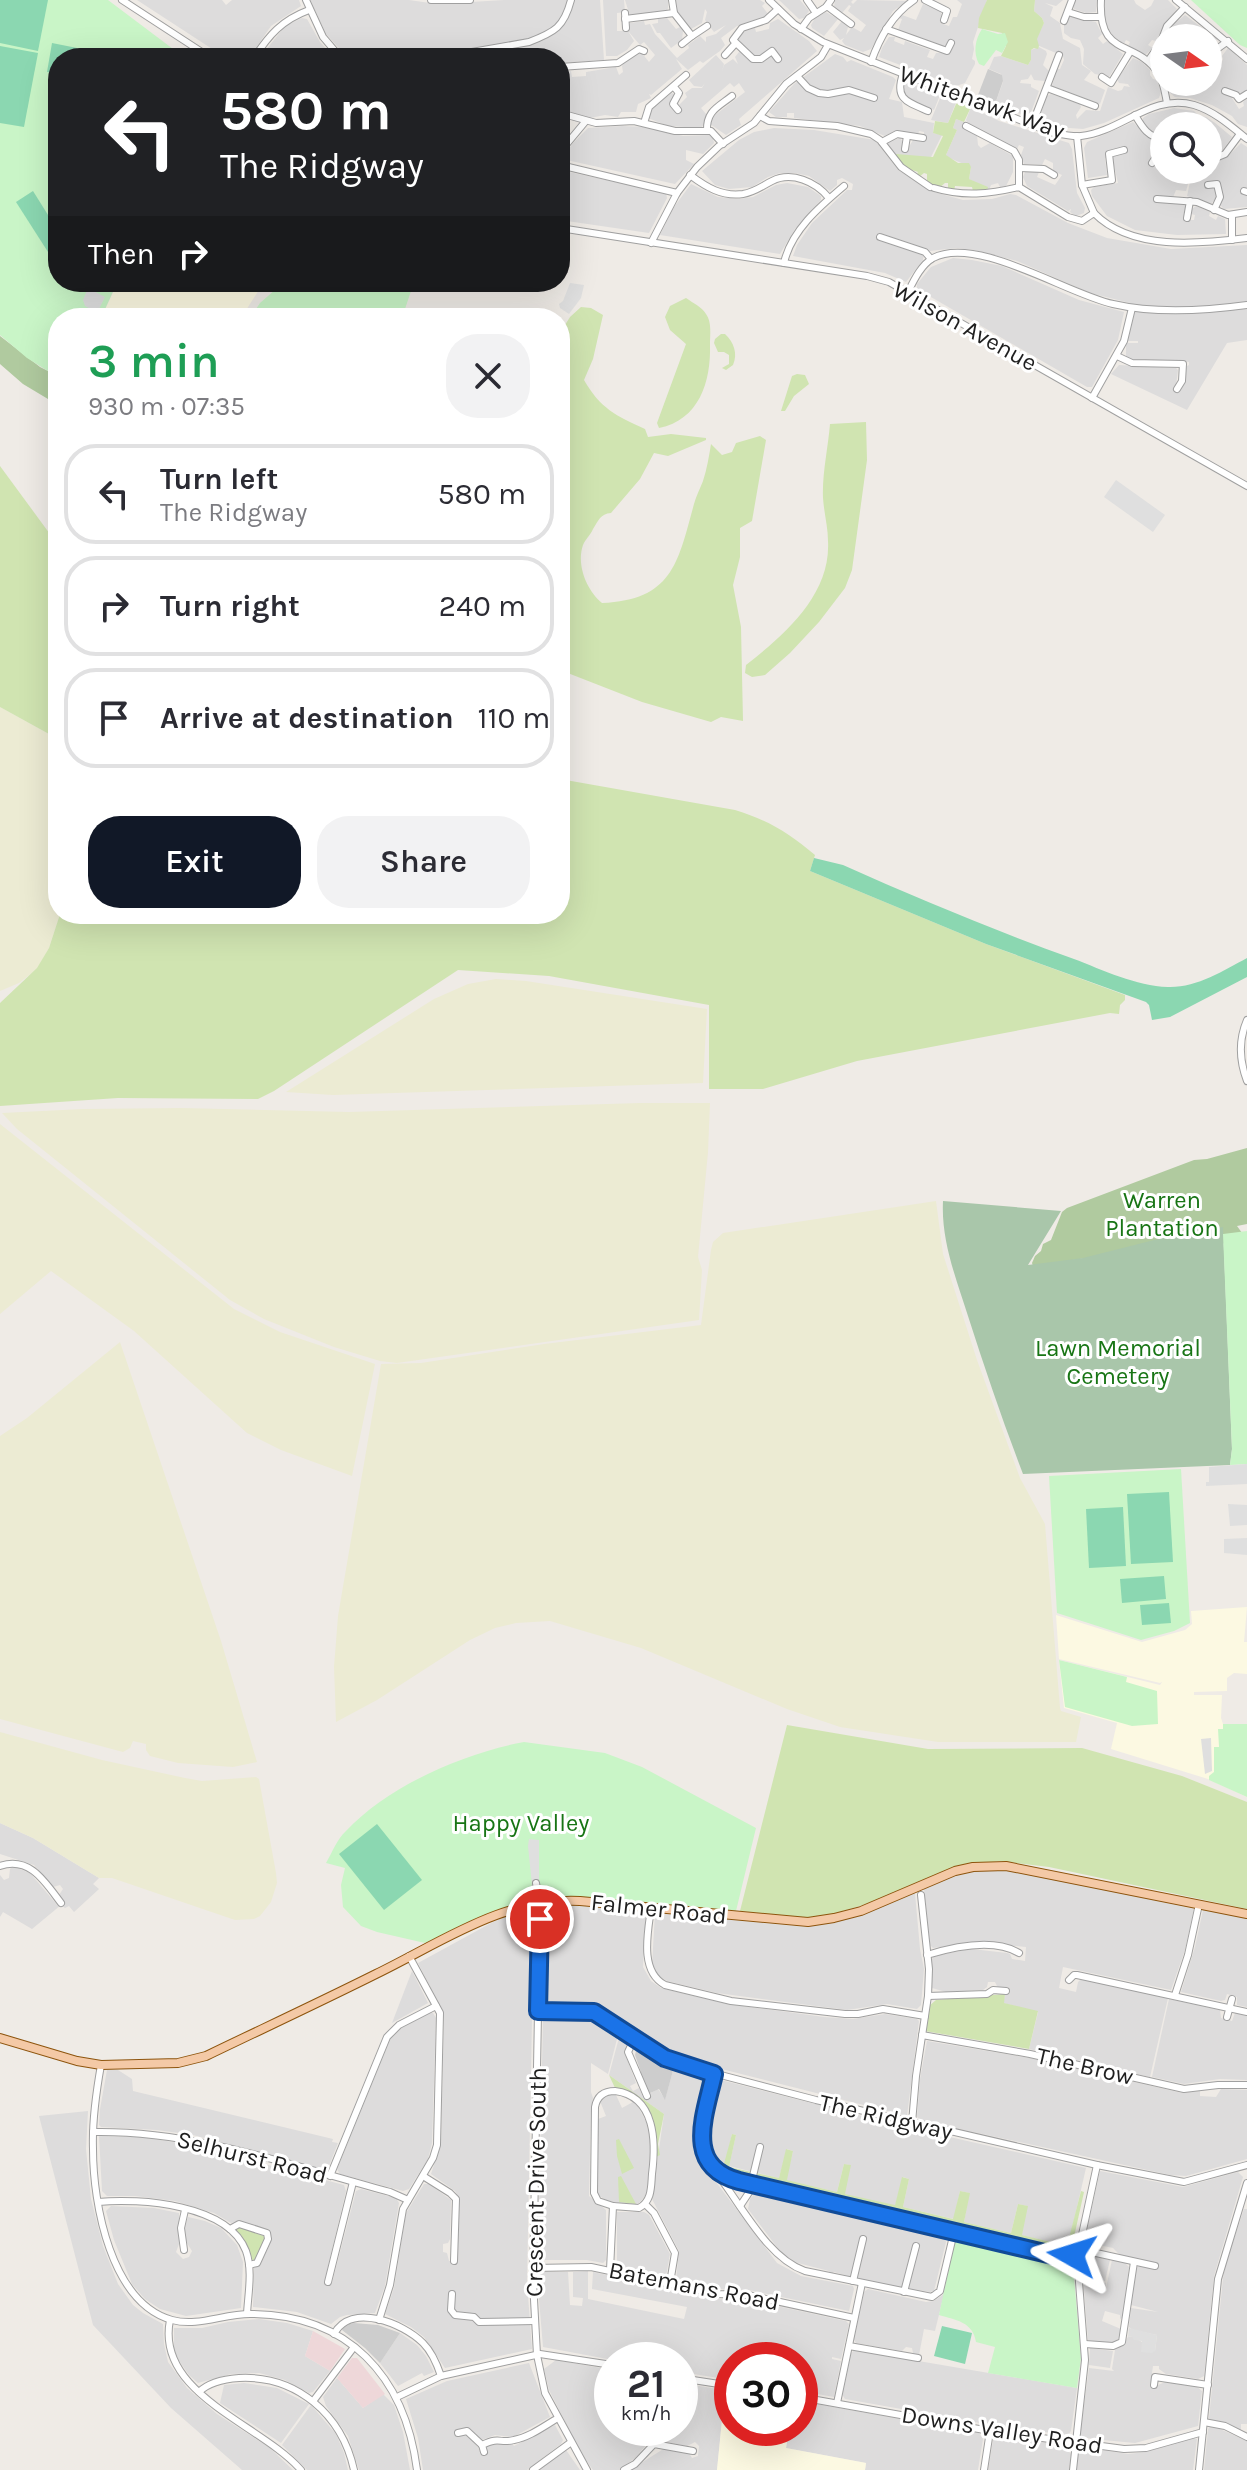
<!DOCTYPE html>
<meta charset="utf-8">
<style>
:root{--surface:#fff;--page:#f2f2f3;--text:#2b2b33;--muted:#7c7c81;--line:#e1e1e2;--accent:#111827}
body{margin:0;font-family:Karla,sans-serif;background:var(--page);color:var(--text);height:100vh;display:flex;flex-direction:column;font-size:30px;white-space:nowrap}
*{box-sizing:border-box;margin:0}
p{font-size:26px;color:var(--muted)}
.icon{flex:none;width:44px;height:44px;fill:none;stroke:currentColor;stroke-width:2;stroke-linecap:round;stroke-linejoin:round}
.map{position:relative;flex:1;overflow:hidden}
.drawer{position:absolute;left:48px;top:308px;width:522px;height:616px;display:flex;flex-direction:column;background:var(--surface);border-radius:32px;box-shadow:0 8px 32px #0002}
.drawer>*{flex:none}
.banner{position:absolute;left:48px;top:48px;width:522px;height:244px;border-radius:32px;box-shadow:0 8px 32px #0002;background:#202124;color:#fff;overflow:hidden}
.needle{width:52px;rotate:104deg}
.controls{position:absolute;left:1150px;top:24px;display:grid;gap:16px}
.controls a{display:grid;place-items:center;width:72px;height:72px;border-radius:50%;background:var(--surface);box-shadow:0 8px 32px #0002;font-size:40px}
.speed{position:absolute;left:594px;top:2342px;display:flex;gap:16px;font-size:40px;font-weight:700;text-align:center}
.speed>*{display:grid;place-content:center;width:104px;height:104px;border-radius:50%;background:var(--surface);box-shadow:0 8px 32px #0002;line-height:1}
.speed small{font-size:20px;font-weight:400}
.speed .limit{border:12px solid #d22;background:#fff;color:#111}
.pin{position:absolute;display:grid;place-items:center;width:68px;height:68px;color:#fff;margin:-34px;border:4px solid #fff;border-radius:50%;box-shadow:0 2px 8px #0007}
.me{position:absolute;width:88px;margin:-44px;rotate:276deg;stroke-linejoin:round;filter:drop-shadow(0 0 6px #0008)}
.turn{display:flex;align-items:center;gap:28px;height:168px;padding:0 40px;font-size:36px}
.turn .icon{width:104px;height:104px;stroke-width:2.5}
.turn b{display:block;font-size:56px;line-height:68px}
.then{display:flex;align-items:center;height:76px;padding:0 40px;background:#0003;gap:16px;font-size:30px}
.round{display:grid;place-items:center;flex:none;width:84px;height:84px;border-radius:32px;background:var(--page)}
.head{display:flex;align-items:center;justify-content:space-between;height:136px;padding:0 40px}
h1{font-size:48px;font-weight:600;line-height:60px;color:#1e9e55}
.action{display:flex;gap:16px;margin-top:auto;padding:16px 40px}
.action a{flex:1;height:92px;border-radius:32px;background:var(--accent);color:#fff;font-size:32px;font-weight:600;line-height:92px;text-align:center}
.action a+a{background:var(--page);color:var(--text)}
ul{padding:0;list-style:none}
li{display:flex;align-items:center;gap:24px;height:100px;margin:0 16px 12px;padding:0 24px;border:4px solid var(--line);border-radius:32px}
li div{flex:1}
li b{display:block;font-size:30px}
li em{font-style:normal}
.map>svg:first-child{display:block}
.residential{fill:#dddcdc}
.commercial{fill:#eed7d9}
.education{fill:#fcf9e2}
.religious{fill:#cdcdcd}
.farmland{fill:#ecebd3}
.grass{fill:#d0e4b1}
.forest{fill:#b0ca9f}
.cemetery{fill:#a9c6aa}
.park{fill:#c9f5c7}
.pitch{fill:#8bd7b1}
.parking{fill:#dfdfdf}
.lines{fill:none;stroke-linecap:round;stroke-linejoin:round}
.minor-casing{stroke:#a0a0a0;stroke-width:8}
.major-casing{stroke:#8d540d;stroke-width:10}
.minor{stroke:#fff;stroke-width:6}
.major{stroke:#f4c9a6;stroke-width:8}
.route-casing{stroke:#114b97;stroke-width:20}
.route{stroke:#1a73e8;stroke-width:14}
.labels{text-anchor:middle;dominant-baseline:central;stroke-width:6;stroke-linejoin:round;paint-order:stroke}
.street-label{font-size:24px;fill:#1f1f1f;stroke:#fff}
.park-label{font-size:24px;fill:#187515;stroke:#fff}
</style>
<div class="map">
<svg width="1247" height="2470" viewBox="0 0 1247 2470">
<rect width="100%" height="100%" fill="#efebe6"/>
<g class="residential">
<polygon points="137,0 222,0 226,5 232,0 299,0 301,6 271,26 249,58 226,58"/>
<polygon points="310,0 409,0 437,4 504,0 600,0 604,60 560,63 560,58 348,58 326,34"/>
<polygon points="603,0 624,0 625,12 617,13 617,31 626,31 630,23 644,21 645,25 650,24 655,34 677,58 689,48 688,45 700,36 706,42 706,37 716,34 726,25 714,32 705,20 707,12 705,9 702,23 691,29 677,11 676,0 760,0 765,3 762,6 768,14 758,21 737,26 721,38 725,45 720,51 703,63 700,61 688,70 676,59 682,69 651,95 649,94 651,98 638,104 636,112 621,112 618,117 605,115 590,118 560,109 560,72 571,71 572,77 586,76 586,72 616,67 619,75 623,72 622,66 624,62 641,52 649,62 655,55 644,42 640,45 628,31 634,41 627,50 617,56 606,56"/>
<polygon points="625,0 668,0 668,8 667,11 630,16"/>
<polygon points="779,0 800,0 809,11 804,18 799,19"/>
<polygon points="835,0 853,0 851,2 853,4 857,0 907,1 893,11 871,49 863,52 845,45 842,41 844,38 840,40 833,32 842,21 848,27 846,35 852,27 861,32 866,25 848,11 851,6 849,5 842,13 834,7"/>
<polygon points="957,0 987,0 973,42 974,49 972,59 975,61 975,64 965,83 956,86 879,57 882,48 889,37 895,37 894,41 904,45 905,41 930,50 927,57 933,59 936,53 942,53 944,48 898,30 902,19 899,18 902,15 916,20 923,4 940,11 942,15 940,23 949,26 953,17 957,17 962,4"/>
<polygon points="1035,0 1063,0 1056,6 1045,3 1053,7 1050,16 1060,23 1063,39 1080,48 1082,65 1091,71 1084,80 1105,90 1100,104 1052,86 1057,69 1060,69 1064,60 1063,56 1037,45 1036,39 1044,23 1042,18 1034,11"/>
<polygon points="1075,0 1097,0 1096,12 1086,13 1074,9 1073,5"/>
<polygon points="1105,0 1134,0 1136,4 1145,10 1151,6 1154,0 1168,0 1177,9 1164,25 1156,41 1152,40 1148,45 1153,48 1145,55 1128,46 1130,42 1126,40 1124,44 1113,36 1105,22"/>
<polygon points="826,12 838,19 824,36 812,28 811,25 815,18"/>
<polygon points="1185,15 1217,39 1211,46 1208,46 1208,38 1165,38 1174,24"/>
<polygon points="1068,16 1096,22 1102,34 1098,38 1103,44 1107,41 1123,54 1109,77 1095,74 1083,64 1084,49 1080,40 1071,38 1064,33 1064,25"/>
<polygon points="302,18 307,19 320,42 334,58 278,58 266,50 285,26"/>
<polygon points="667,18 676,29 680,27 683,31 682,40 671,48 660,33 657,33 652,24 658,23 658,19"/>
<polygon points="778,19 809,41 817,51 739,119 741,125 726,135 710,124 710,119 745,92 739,83 734,87 730,83 701,108 706,114 704,124 701,128 668,126 648,118 650,109 672,93 676,95 679,105 687,97 685,93 692,88 702,88 705,83 702,87 694,86 689,80 716,55 724,64 722,71 724,65 733,59 738,64 735,57 743,47 737,39 742,32 755,28 756,32 769,29 770,23"/>
<polygon points="1039,47 1046,51 1047,54 1043,65 1049,71 1045,81 1034,80 1031,74 1028,79 1021,80 1020,83 1031,84 1031,87 1039,91 1030,115 1026,116 995,104 1003,82 1001,74 989,69 994,57 1001,56 1028,65 1031,60 1031,50"/>
<polygon points="1228,48 1247,65 1247,90 1241,93 1234,91 1232,98 1239,109 1244,106 1243,102 1247,99 1247,127 1238,124 1232,116 1212,105 1190,98 1175,97 1169,92 1167,82 1208,82 1208,62 1220,67 1223,59 1222,56"/>
<polygon points="835,54 843,57 847,62 851,60 893,77 896,80 889,99 902,102 904,117 934,123 933,133 942,135 930,159 894,154 888,145 888,142 900,138 903,142 902,149 907,150 913,140 923,142 924,132 919,131 918,135 894,131 885,136 860,126 794,118 794,113 787,113 787,117 776,117 769,112 794,84"/>
<polygon points="1133,58 1142,62 1150,70 1150,75 1153,79 1157,80 1161,92 1159,98 1104,123 1083,129 1056,127 1041,121 1040,116 1047,96 1051,94 1080,104 1081,107 1076,115 1077,119 1086,110 1100,111 1108,87 1118,91 1122,90 1124,86 1130,87 1128,84 1119,83 1117,79"/>
<polygon points="904,81 940,95 934,110 908,99 902,91"/>
<polygon points="941,96 956,102 948,123 931,120"/>
<polygon points="971,107 999,121 1069,143 1072,149 1077,193 1085,208 1084,213 1076,216 1070,212 1071,209 1068,211 1027,186 1023,177 1025,172 1039,172 1037,177 1055,185 1062,175 1053,171 1053,163 1045,159 1042,165 1024,164 1021,155 1024,147 1019,145 1017,149 968,123 966,120"/>
<polygon points="1174,108 1194,111 1199,116 1206,117 1215,123 1232,137 1222,151 1220,148 1217,151 1219,154 1208,157 1208,126 1164,126 1164,170 1192,170 1186,191 1176,190 1172,200 1184,203 1186,206 1185,220 1194,220 1195,215 1191,214 1192,209 1196,206 1210,212 1209,216 1216,220 1218,216 1225,219 1226,234 1177,235 1135,230 1107,216 1092,196 1091,190 1094,187 1118,183 1112,157 1105,158 1107,175 1088,178 1084,148 1087,142 1133,122 1137,126 1143,122 1143,118 1149,114"/>
<polygon points="956,119 964,122 963,126 977,135 978,145 981,148 990,143 1013,156 1013,172 1006,186 1000,187 998,183 991,185 989,190 969,179 971,167 947,157 946,155 957,130 953,128"/>
<polygon points="622,126 647,127 683,136 709,135 713,138 714,143 703,154 686,150 686,160 694,164 675,184 562,159 573,143 588,128"/>
<polygon points="774,128 814,130 875,140 898,170 934,192 963,200 992,199 1010,194 1016,195 1068,223 1107,238 1171,249 1247,245 1247,340 1227,343 1187,410 1111,374 1119,365 1176,368 1178,370 1176,386 1178,389 1185,367 1189,365 1189,362 1183,361 1130,361 1126,357 1126,343 1138,343 1138,341 1127,341 1134,316 1130,303 1090,293 1017,261 974,250 956,248 930,251 924,254 923,260 906,282 885,273 793,256 797,245 812,223 847,190 852,190 853,184 842,178 837,180 837,185 830,191 809,176 795,173 780,173 768,177 752,187 729,189 715,185 702,171 739,140 754,132"/>
<polygon points="1241,143 1247,147 1247,207 1224,209 1220,205 1221,198 1216,198 1211,204 1187,196 1190,182 1201,179 1198,173 1201,170 1208,170 1208,165 1227,157"/>
<polygon points="560,170 666,193 667,198 649,233 560,220"/>
<polygon points="787,183 808,187 821,196 821,200 795,229 780,254 660,235 674,207 691,184 718,197 739,199 753,197 776,185"/>
<polygon points="953,258 972,260 1002,266 1079,300 1124,312 1118,340 1092,387 1087,387 917,289 917,284 931,267"/>
<polygon points="0,1823 33,1838 99,1878 93,1884 99,1889 74,1912 69,1906 65,1908 61,1905 32,1929 3,1912 0,1917 0,1875 4,1880 9,1878 10,1869 13,1866 30,1873 58,1906 64,1903 59,1895 63,1889 60,1885 53,1887 34,1865 0,1854"/>
<polygon points="982,1870 1022,1872 1194,1909 1185,1950 1171,1990 1063,1967 1059,1988 1076,1992 1078,1982 1081,1979 1168,1998 1150,2077 1029,2049 1038,2012 1003,2003 1005,1995 1007,1994 1006,1988 998,1988 995,1982 988,1982 987,1987 983,1990 946,1992 932,1988 932,1959 934,1956 970,1949 981,1950 1007,1953 1010,1954 1012,1959 1025,1961 1026,1947 977,1942 933,1948 929,1944 924,1889 959,1874"/>
<polygon points="915,1893 920,1949 924,1969 921,2005 917,2009 887,2004 847,2010 717,1993 667,1981 657,1975 652,1965 655,1913 806,1927 850,1918"/>
<polygon points="566,1905 646,1912 643,1967 651,1981 661,1988 728,2004 824,2017 853,2019 885,2014 917,2019 919,2021 907,2116 682,2059 656,2049 601,2010 590,2007 543,2005 545,1909 549,1907"/>
<polygon points="531,1910 534,1914 527,2282 532,2349 445,2368 424,2337 411,2327 385,2314 394,2288 406,2213 424,2184 429,2184 451,2200 450,2239 448,2243 443,2244 443,2252 447,2253 449,2261 457,2261 459,2198 455,2191 431,2174 441,2143 444,2014 418,1963 493,1922 510,1915"/>
<polygon points="1203,1910 1247,1917 1247,2007 1237,2005 1237,1997 1227,1994 1225,2000 1221,2001 1181,1992 1195,1947"/>
<polygon points="412,1971 428,2003 392,2023"/>
<polygon points="1169,1999 1220,2010 1221,2018 1232,2021 1235,2013 1247,2016 1247,2080 1220,2079 1184,2084 1152,2077"/>
<polygon points="430,2013 433,2013 436,2018 432,2143 428,2159 409,2189 403,2191 340,2174 337,2169 390,2039 401,2028"/>
<polygon points="543,2016 592,2016 618,2035 608,2074 591,2063 591,2092 593,2098 591,2109 589,2196 606,2210 606,2260 603,2263 587,2260 538,2260"/>
<polygon points="620,2034 628,2040 624,2051 636,2083 630,2086 633,2091 639,2088 643,2097 658,2089 665,2099 674,2067 705,2075 706,2079 695,2144 701,2162 777,2263 801,2276 853,2286 854,2289 849,2311 748,2290 726,2290 676,2280 679,2251 652,2199 664,2114 609,2075"/>
<polygon points="927,2041 1030,2058 1182,2093 1200,2091 1200,2096 1216,2097 1221,2089 1247,2090 1247,2159 1186,2176 1170,2175 923,2121 917,2117 920,2079"/>
<polygon points="107,2070 118,2070 132,2079 133,2091 333,2139 332,2142 338,2143 327,2171 193,2135 157,2130 101,2127 99,2125 100,2109"/>
<polygon points="721,2080 910,2128 1086,2168 1068,2246 1021,2235 1027,2206 1018,2204 1011,2233 964,2222 969,2193 960,2191 954,2219 903,2207 909,2179 903,2177 895,2206 844,2194 850,2165 844,2164 837,2192 786,2180 793,2151 787,2149 779,2178 729,2166 736,2135 732,2134 724,2168 710,2153 708,2140"/>
<polygon points="612,2093 616,2095 622,2108 633,2102 637,2105 649,2127 652,2149 647,2194 639,2203 632,2205 607,2201 598,2195 598,2119 606,2116 600,2101"/>
<polygon points="88,2111 86,2149 91,2199 103,2246 118,2284 133,2305 143,2313 163,2324 164,2344 168,2362 187,2388 217,2414 270,2448 293,2470 242,2470 171,2408 93,2325 39,2116"/>
<polygon points="99,2136 141,2137 192,2145 344,2185 346,2191 324,2283 332,2283 356,2191 361,2189 396,2198 399,2203 385,2286 375,2313 347,2315 340,2317 331,2324 297,2312 253,2307 254,2268 260,2265 269,2246 272,2237 268,2230 237,2221 231,2223 214,2213 175,2201 135,2196 107,2196 102,2191"/>
<polygon points="1100,2171 1183,2187 1238,2172 1243,2177 1214,2276 1204,2376 1198,2379 1166,2374 1159,2369 1159,2366 1153,2366 1150,2387 1157,2388 1158,2385 1165,2382 1196,2386 1202,2391 1198,2426 1135,2443 1093,2439 1082,2437 1080,2434 1089,2368 1114,2371 1112,2369 1115,2350 1123,2345 1128,2337 1133,2336 1155,2351 1157,2335 1133,2330 1129,2327 1131,2308 1158,2312 1131,2305 1135,2268 1140,2266 1156,2270 1157,2263 1120,2255 1113,2248 1084,2242"/>
<polygon points="756,2192 944,2236 946,2242 934,2291 930,2292 870,2282 834,2272 831,2274 829,2271 794,2262 780,2251 748,2209 750,2199"/>
<polygon points="111,2206 154,2208 179,2213 179,2244 176,2252 183,2259 189,2257 192,2251 185,2240 185,2226 188,2217 205,2221 221,2228 237,2245 243,2262 241,2308 186,2316 160,2309 145,2299 132,2284 114,2240 106,2211"/>
<polygon points="1244,2209 1247,2209 1247,2424 1241,2424 1241,2430 1237,2430 1222,2422 1211,2421 1209,2418 1223,2278 1227,2259"/>
<polygon points="617,2212 644,2212 649,2215 670,2254 666,2276 617,2266"/>
<polygon points="1084,2254 1110,2260 1105,2281 1083,2276 1081,2257"/>
<polygon points="1112,2260 1125,2263 1129,2267 1123,2317 1120,2319 1120,2315 1105,2311 1102,2321 1121,2329 1120,2337 1114,2343 1090,2341 1088,2340 1083,2278 1106,2283 1106,2288"/>
<polygon points="588,2271 588,2299 684,2319 687,2307 592,2289 593,2272 715,2298 754,2301 846,2321 849,2324 841,2359 832,2357 832,2359 841,2361 834,2397 800,2391 800,2360 732,2360 732,2380 680,2372 680,2360 613,2360 543,2347 537,2275 541,2272 568,2272 570,2305 582,2306 583,2298 573,2297 573,2272"/>
<polygon points="868,2289 926,2302 934,2301 944,2294 935,2331 924,2329 919,2355 913,2353 912,2348 906,2347 902,2351 856,2343 853,2338 864,2292"/>
<polygon points="259,2319 287,2323 313,2331 305,2356 330,2371 313,2392 309,2393 285,2380 259,2373 231,2374 198,2383 189,2375 177,2358 174,2348 174,2328 202,2328 228,2322"/>
<polygon points="400,2333 417,2345 426,2356 434,2372 424,2376 422,2373 398,2386 380,2363"/>
<polygon points="1090,2348 1113,2351 1110,2368 1089,2365"/>
<polygon points="854,2350 1077,2388 1071,2431 1068,2435 997,2426 845,2399 842,2394 850,2355"/>
<polygon points="556,2360 612,2370 612,2428 680,2428 680,2383 725,2390 717,2470 630,2470 665,2448 689,2453 692,2458 698,2456 699,2446 695,2442 687,2446 656,2440 647,2444 635,2458 619,2470 593,2470 581,2453 549,2390 544,2369"/>
<polygon points="529,2363 550,2417 513,2437 495,2435 482,2440 468,2428 457,2431 466,2431 472,2436 482,2455 487,2453 484,2446 495,2440 512,2443 514,2446 555,2425 563,2440 561,2444 527,2470 423,2470 418,2438 406,2399 447,2381"/>
<polygon points="337,2378 363,2408 383,2394 394,2405 403,2432 410,2470 359,2470 348,2436 326,2406 323,2397"/>
<polygon points="244,2383 277,2388 309,2404 281,2443 220,2403 224,2385"/>
<polygon points="800,2401 979,2433 983,2439 978,2470 865,2470 866,2463 786,2448 789,2428 800,2428"/>
<polygon points="311,2405 336,2434 344,2453 348,2470 307,2470 282,2445"/>
<polygon points="1210,2427 1220,2429 1247,2441 1247,2470 1204,2470 1208,2429"/>
<polygon points="998,2436 1062,2444 1071,2454 1069,2470 988,2470 993,2440"/>
<polygon points="1192,2438 1197,2439 1193,2470 1075,2470 1077,2455 1088,2448 1128,2454 1145,2452"/>
<polygon points="566,2450 580,2470 539,2470"/>
</g>
<g class="commercial">
<polygon points="313,2331 345,2349 330,2371 305,2356"/>
<polygon points="352,2358 357,2358 385,2394 363,2408 337,2378"/>
</g>
<g class="education">
<polygon points="110,282 264,282 241,318 101,318 116,286"/>
<polygon points="1247,1607 1244,1642 1247,1642 1247,1674 1234,1673 1227,1678 1227,1691 1194,1692 1194,1695 1222,1695 1221,1718 1223,1724 1247,1724 1247,1797 1208,1779 1111,1749 1117,1723 1064,1708 1059,1660 1160,1685 1162,1682 1160,1683 1059,1659 1056,1615 1142,1642 1185,1630 1192,1624 1191,1611"/>
<polygon points="725,2390 732,2391 732,2428 789,2428 786,2448 866,2463 865,2470 717,2470"/>
</g>
<g class="religious">
<polygon points="988,69 1002,75 1003,81 995,104 979,98 978,95"/>
<polygon points="637,2046 662,2063 674,2067 665,2100 659,2089 648,2094 639,2073 641,2072 635,2055"/>
<polygon points="354,2323 378,2325 400,2333 380,2363 365,2348 342,2330 345,2325"/>
</g>
<g class="farmland">
<polygon points="0,707 58,739 58,914 60,914 49,948 37,969 19,983 0,991"/>
<polygon points="496,979 526,981 707,1009 703,1083 333,1095 286,1092 434,999 468,984"/>
<polygon points="640,1103 710,1103 708,1152 698,1257 702,1270 699,1320 397,1363 380,1361 334,1347 264,1319 230,1300 17,1129 2,1113 83,1109 181,1108 349,1112"/>
<polygon points="0,1124 234,1309 280,1332 375,1364 352,1476 281,1450 247,1433 134,1331 51,1271 0,1314"/>
<polygon points="936,1201 943,1254 977,1360 1020,1478 1045,1524 1060,1708 1061,1711 1081,1717 1076,1742 938,1742 840,1727 787,1709 641,1648 550,1621 516,1623 495,1628 470,1640 377,1700 336,1722 334,1667 338,1616 381,1364 421,1363 544,1344 701,1325 711,1250 713,1242 723,1233"/>
<polygon points="120,1342 221,1641 257,1762 233,1767 178,1763 150,1756 146,1750 146,1744 133,1741 130,1748 123,1752 0,1719 0,1436 27,1418"/>
<polygon points="0,1732 102,1760 185,1778 202,1781 256,1777 259,1779 276,1873 277,1883 271,1902 260,1916 254,1919 235,1920 112,1878 99,1878 33,1838 0,1823"/>
</g>
<g class="grass">
<polygon points="987,0 1035,0 1034,11 1042,18 1044,23 1037,39 1039,46 1038,49 1034,48 1031,50 1031,60 1028,65 1001,56 1006,46 1002,33 978,28 979,18"/>
<polygon points="959,103 971,107 964,122 956,119 953,128 957,130 946,155 958,163 969,163 971,167 969,179 988,187 987,191 973,191 972,187 955,186 954,191 948,189 948,183 945,183 939,188 927,182 927,174 924,173 919,177 916,176 918,172 906,168 895,159 896,154 933,157 943,136 933,133 935,121 948,123 956,104"/>
<path d="M686,298C693,303 702,307 706,314C712,322 710,335 710,345C711,382 699,420 659,428L657,423L686,344L670,330L665,317L670,306Z"/>
<path d="M581,307L591,308L603,315L593,359L584,380C600,408 616,416 645,429L648,437L671,434L706,438V440L668,456L654,453L640,479L611,513C600,514 599,520 593,529C591,534 585,540 583,545C576,565 587,591 602,603C673,600 678,562 694,504C696,496 700,489 703,481C707,469 709,456 711,444L722,455L732,452L736,443L760,436L766,440L752,521L740,528V557L733,585L741,627L743,721L721,717L711,722L642,702L560,670V333L570,317Z"/>
<path d="M721,334H725C734,342 738,354 733,365L726,370L722,368L729,364V355L724,352H718L714,343L715,339Z"/>
<polygon points="797,374 805,375 809,384 794,396 785,411 781,411 792,376"/>
<path d="M866,422L867,460L852,570L845,588L819,622L790,653L765,675L752,677L745,673L746,665C784,635 831,595 828,541C828,527 824,513 823,498C822,474 828,448 830,424Z"/>
<polygon points="0,466 58,545 58,739 0,707"/>
<path d="M560,779L735,810C768,820 789,833 815,855L810,871L986,944L1125,995V1000L1120,1005L1119,1014L1110,1013L857,1061L763,1089H709V1005L549,976L458,970L274,1091L258,1099L118,1098L0,1106V1003L37,968L49,948L60,914H560Z"/>
<polygon points="787,1725 928,1749 1082,1748 1182,1776 1247,1802 1247,1909 1049,1867 1001,1861 959,1866 876,1901 830,1915 810,1919 740,1911"/>
<polygon points="1005,1994 1004,2003 1038,2011 1029,2049 925,2031 929,2006 936,2000"/>
<path d="M609,2075L664,2114L658,2144L660,2155L656,2157C660,2127 648,2093 615,2088Z"/>
<polygon points="732,2134 736,2135 729,2167 779,2178 786,2149 793,2151 787,2180 837,2192 844,2164 851,2165 845,2194 895,2205 902,2177 909,2179 903,2207 953,2219 960,2191 970,2193 964,2222 1011,2233 1018,2204 1028,2206 1022,2235 1067,2246 1081,2191 1084,2192 1072,2246 1074,2247 1069,2252 1061,2253 730,2176 722,2171"/>
<polygon points="619,2139 634,2168 622,2174 617,2156 616,2140"/>
<polygon points="621,2176 636,2204 619,2202 618,2177"/>
<polygon points="238,2226 266,2237 256,2261 253,2262 243,2238 235,2228"/>
</g>
<g class="forest">
<polygon points="0,336 40,367 58,376 58,405 23,384 0,364"/>
<polygon points="1247,1148 1247,1224 1237,1226 1245,1237 1247,1261 1204,1229 1198,1231 1193,1242 1033,1266 1032,1263 1035,1256 1041,1251 1043,1244 1051,1240 1062,1212 1067,1208 1194,1160 1207,1159"/>
</g>
<path class="cemetery" d="M943,1201L1061,1211L1028,1265L1083,1258L1174,1235L1223,1227L1232,1449L1230,1465L1023,1474C1003,1422 985,1369 968,1316C956,1278 941,1241 943,1201Z"/>
<g class="park">
<polygon points="0,0 108,0 185,58 58,58 58,282 110,282 116,285 101,318 58,318 58,376 56,376 27,358 0,335"/>
<polygon points="1191,0 1247,0 1247,48 1240,45"/>
<path d="M982,29L998,34L1005,33L1008,42L1002,53L996,50L984,66L979,64C973,53 975,39 982,29Z"/>
<polygon points="284,282 414,282 402,318 250,318 260,303"/>
<polygon points="1247,1231 1247,1464 1230,1465 1232,1449 1223,1234"/>
<polygon points="1181,1469 1190,1623 1174,1631 1141,1640 1057,1613 1049,1476"/>
<polygon points="1059,1660 1127,1677 1126,1682 1157,1691 1158,1724 1132,1726 1065,1707"/>
<polygon points="1223,1724 1247,1724 1247,1797 1209,1780 1209,1776 1214,1772 1214,1747 1219,1747 1218,1729 1223,1729"/>
<path d="M524,1742L605,1753L642,1767L756,1828L736,1911L595,1898L548,1897L501,1909L425,1943L377,1932L361,1926L343,1907L341,1885L345,1868L326,1863C332,1853 337,1839 346,1831C388,1786 464,1753 524,1742Z"/>
<path d="M960,2237L1050,2257L1070,2265L1074,2277L1081,2358L1077,2388L988,2373L995,2347L976,2342C973,2322 956,2320 939,2315L954,2243Z"/>
</g>
<g class="pitch">
<polygon points="0,0 48,0 38,51 0,43"/>
<polygon points="52,43 77,48 75,58 58,58 58,74 47,72"/>
<polygon points="0,46 38,53 24,127 0,123"/>
<polygon points="33,191 58,231 58,246 48,252 16,202"/>
<path d="M814,858L843,865C919,899 996,931 1074,959C1103,970 1136,986 1168,987C1196,988 1223,971 1247,958V977L1170,1017L1152,1020L1149,1005L1146,1002L986,944L810,871Z"/>
<polygon points="1169,1492 1173,1562 1131,1564 1127,1494"/>
<polygon points="1123,1507 1126,1566 1089,1568 1086,1509"/>
<polygon points="1164,1576 1166,1599 1122,1603 1120,1579"/>
<polygon points="1169,1603 1171,1623 1142,1625 1140,1605"/>
<polygon points="377,1824 422,1880 384,1910 339,1854"/>
<polygon points="942,2326 972,2333 965,2364 934,2356"/>
</g>
<g class="parking">
<polygon points="570,283 584,285 581,298 569,314 560,308 559,304 563,301"/>
<polygon points="88,288 105,297 97,313 85,306 83,300"/>
<polygon points="1116,480 1165,515 1153,532 1104,497"/>
<polygon points="1247,1464 1247,1484 1206,1486 1206,1482 1209,1482 1209,1467"/>
<polygon points="1228,1504 1247,1505 1247,1525 1230,1526"/>
<polygon points="1247,1538 1247,1555 1224,1553 1224,1539"/>
<polygon points="1211,1738 1212,1771 1205,1774 1201,1739"/>
<polygon points="529,1839 539,1840 539,1894 533,1895 530,1889 532,1885 528,1846"/>
<polygon points="1129,2328 1157,2335 1155,2351 1152,2353 1141,2352 1142,2341 1134,2340 1132,2336 1128,2337"/>
</g>
<g class="lines">
<g class="minor-casing">
<g id="minor">
<polyline points="122,0 211,58"/>
<polyline points="306,0 323,37 341,58"/>
<polyline points="431,0 470,0"/>
<polyline points="672,0 674,13 692,36 707,26"/>
<path d="M769,0L794,24L823,42L1050,132C1060,134 1071,137 1081,136C1121,132 1152,93 1194,105C1214,111 1231,126 1247,139"/>
<polyline points="807,0 816,13"/>
<polyline points="925,0 947,11 944,20"/>
<path d="M1101,0C1098,59 1135,38 1158,73C1164,82 1165,93 1167,103"/>
<polyline points="1176,0 1247,59"/>
<polyline points="827,6 851,24"/>
<polyline points="1068,12 1084,17 1100,17"/>
<polyline points="625,13 626,28"/>
<polyline points="625,19 674,13"/>
<polyline points="1064,21 1072,0"/>
<polyline points="801,29 809,18 826,7 831,0"/>
<polyline points="886,29 947,51 951,43"/>
<polyline points="682,44 692,36"/>
<polyline points="1210,54 1228,41"/>
<polyline points="725,55 735,44"/>
<path d="M449,56L529,42C555,32 564,27 571,0"/>
<path d="M254,58C269,35 282,20 309,10"/>
<polyline points="778,59 772,51 761,59 753,59 733,40 742,28 766,20 778,9"/>
<polyline points="1148,61 1160,44 1167,26 1185,7"/>
<path d="M871,62C880,37 892,15 914,0"/>
<polyline points="560,67 618,63 639,49 644,51"/>
<path d="M903,74C894,99 907,102 928,111"/>
<polyline points="797,76 808,88 819,93 828,94 849,90 874,98"/>
<polyline points="1102,77 1111,83 1130,52"/>
<polyline points="674,87 679,93 673,104 678,110"/>
<polyline points="1047,88 1095,106"/>
<polyline points="1225,91 1236,95 1239,99 1247,94"/>
<polyline points="560,113 596,123 634,121 675,131 711,131 723,144"/>
<path d="M1135,115C1142,127 1149,139 1164,138"/>
<polyline points="760,116 769,121 837,126 871,134 880,140 901,167 930,187"/>
<polyline points="644,123 649,107 686,75"/>
<polyline points="1032,125 1059,55"/>
<polyline points="966,126 1014,151 1019,160 1019,187"/>
<path d="M707,131C706,111 718,107 732,96"/>
<polyline points="1077,136 1082,185 1094,213"/>
<polyline points="882,142 897,134 923,138"/>
<polyline points="905,149 907,136"/>
<polyline points="560,152 585,122"/>
<polyline points="1208,161 1225,154 1240,134"/>
<polyline points="1152,163 1158,154 1160,139"/>
<polyline points="560,165 677,193"/>
<polyline points="1020,168 1044,169 1054,175"/>
<polyline points="1195,172 1196,170"/>
<path d="M690,175C706,187 722,197 743,194C755,192 762,186 772,181C792,171 816,182 829,198"/>
<polyline points="1082,185 1112,180 1109,154 1124,150"/>
<polyline points="1208,185 1217,184 1220,197 1214,210"/>
<path d="M934,188C964,197 989,194 1019,187L1068,217L1082,221L1094,213C1131,251 1199,244 1247,238"/>
<polyline points="1244,191 1247,192"/>
<polyline points="1157,199 1197,202 1228,215 1247,212"/>
<polyline points="1232,215 1232,240"/>
<polyline points="1187,218 1190,201"/>
<polyline points="560,228 867,276 889,282 1247,486"/>
<polyline points="880,237 925,252 931,259"/>
<polyline points="651,243 677,193 697,167 719,146 754,123 786,84 821,57 828,45"/>
<path d="M784,263C791,231 819,207 844,186"/>
<path d="M908,292C914,280 921,265 933,258C977,235 1067,294 1113,304C1156,314 1203,311 1247,305"/>
<polyline points="1117,356 1132,363 1183,364 1182,381 1177,389"/>
<polyline points="1092,398 1124,341 1132,308"/>
<path d="M1247,1020C1238,1041 1239,1060 1247,1081"/>
<path d="M0,1866C30,1856 45,1882 61,1903"/>
<polyline points="536,1883 540,1907 533,2281 537,2355 545,2393 587,2470"/>
<path d="M651,1908C648,1932 639,1971 665,1985L731,2001L845,2014H858L883,2009L925,2016"/>
<path d="M927,1955C953,1947 994,1938 1019,1953"/>
<polyline points="1069,1980 1074,1975 1077,1975 1247,2012"/>
<polyline points="1175,1995 1188,1955 1199,1904"/>
<polyline points="928,1996 987,1994 993,1990 1006,1991"/>
<polyline points="538,2011 594,2012 634,2039 675,2063 816,2100 1097,2165 1184,2182 1247,2165"/>
<polyline points="1227,2017 1232,1999"/>
<polyline points="922,2035 1030,2054 1184,2089 1218,2085 1247,2085"/>
<polyline points="634,2039 628,2052 647,2096"/>
<path d="M101,2065C96,2093 92,2121 93,2149C93,2204 111,2303 172,2320C198,2327 223,2314 250,2314C348,2314 405,2376 417,2470"/>
<path d="M714,2074C707,2108 687,2153 723,2176L1054,2255L1064,2257L1072,2255"/>
<path d="M615,2091C656,2096 656,2143 652,2174C651,2187 652,2201 639,2208L613,2206L598,2201L594,2193L595,2107C597,2096 604,2091 615,2091Z"/>
<polyline points="912,2123 916,2076 928,1996 929,1969 921,1895"/>
<path d="M93,2132C194,2130 293,2166 390,2192L408,2200"/>
<path d="M721,2175L719,2177L723,2182C745,2212 770,2259 805,2271L932,2297L940,2291L954,2232"/>
<polyline points="330,2176 387,2037 399,2025 436,2006"/>
<polyline points="423,2176 450,2193 456,2199 454,2261"/>
<polyline points="751,2184 760,2147"/>
<path d="M98,2202C140,2198 228,2204 246,2251C253,2271 248,2294 247,2314"/>
<polyline points="645,2204 654,2213 675,2253 670,2283"/>
<polyline points="740,2206 754,2185"/>
<polyline points="230,2229 239,2224 267,2233 268,2239 257,2263 249,2265"/>
<polyline points="1078,2249 1155,2266"/>
<polyline points="184,2250 181,2228 185,2210"/>
<polyline points="1072,2255 1078,2269 1085,2360 1073,2470"/>
<polyline points="1072,2255 1080,2244 1097,2165"/>
<polyline points="533,2268 591,2267 717,2294 748,2295 854,2318"/>
<polyline points="610,2270 613,2206"/>
<polyline points="853,2281 863,2239"/>
<polyline points="328,2282 353,2182"/>
<polyline points="904,2292 916,2246"/>
<polyline points="452,2294 451,2310 455,2315 474,2317 479,2322 535,2321"/>
<path d="M170,2320C155,2394 261,2424 301,2470"/>
<polyline points="379,2320 390,2285 403,2209 433,2158 437,2145 440,2013 409,1956"/>
<path d="M334,2334C351,2302 403,2323 423,2343C432,2352 437,2364 441,2376"/>
<polyline points="1085,2344 1113,2346 1122,2342 1134,2262"/>
<polyline points="849,2346 918,2358"/>
<polyline points="680,2378 732,2386"/>
<polyline points="1154,2385 1155,2377 1208,2385"/>
<path d="M199,2392C209,2382 225,2379 239,2378C297,2375 342,2415 354,2470"/>
<polyline points="397,2397 441,2376 540,2354 612,2365"/>
<polyline points="800,2397 990,2431 1124,2449 1146,2448 1203,2432"/>
<polyline points="314,2400 354,2347"/>
<polyline points="837,2403 862,2283"/>
<polyline points="1204,2422 1225,2426 1247,2437"/>
<polyline points="458,2433 467,2431 482,2445"/>
<path d="M484,2452L482,2445C501,2436 499,2444 514,2440C530,2437 544,2426 558,2418"/>
<polyline points="533,2470 570,2443"/>
<polyline points="624,2470 635,2464 654,2444 693,2451"/>
<polyline points="984,2470 990,2431"/>
<polyline points="1199,2470 1218,2279 1247,2183"/>
</g>
</g>
<g class="major-casing">
<path id="major" d="M0,2038L77,2061L101,2065L178,2063L206,2056C262,2029 320,2002 376,1974C442,1942 504,1897 580,1901L808,1922L834,1918L861,1911L955,1871L973,1867L1006,1866L1247,1914"/>
</g>
<use href="#minor" class="minor"/>
<use href="#major" class="major"/>
</g>
<g class="lines">
<g class="route-casing">
<path id="route" d="M540,1919L538,2011L594,2012L665,2058L714,2074C705,2115 683,2166 739,2181L1061,2257L1072,2255"/>
</g>
<use href="#route" class="route"/>
</g>
<g class="labels">
<g class="street-label">
<text transform="translate(982 102) rotate(20)">Whitehawk Way</text>
<text transform="translate(965 326) rotate(29)">Wilson Avenue</text>
<text transform="translate(659 1909) rotate(6)">Falmer Road</text>
<text transform="translate(1085 2066) rotate(13)">The Brow</text>
<text transform="translate(886 2117) rotate(13)">The Ridgway</text>
<text transform="translate(252 2157) rotate(14)">Selhurst Road</text>
<text transform="translate(536 2182) rotate(-89)">Crescent Drive South</text>
<text transform="translate(694 2286) rotate(11)">Batemans Road</text>
<text transform="translate(1002 2430) rotate(9)">Downs Valley Road</text>
</g>
<g class="park-label">
<text x="1162" y="1200">Warren<tspan x="1162" dy="28">Plantation</tspan></text>
<text x="1118" y="1348">Lawn Memorial<tspan x="1118" dy="28">Cemetery</tspan></text>
<text x="521" y="1823">Happy Valley</text>
</g>
</g>
</svg>
<div class="controls">
<a><svg class="needle" viewBox="-14 -14 28 28"><path d="M0-13l5 13h-10z" fill="#e53935"/><path d="M0 13l5-13h-10z" fill="#7c7c81"/></svg></a>
<a><svg class="icon" aria-label="search" viewBox="0 0 24 24"><circle cx="10" cy="10" r="6"/><path d="M15 15l6 6"/></svg></a>
</div>
<div class="speed"><div>21<small>km/h</small></div><div class="limit">30</div></div>
<div class="pin" style="left:540px;top:1919px;background:#d93025"><svg class="icon" aria-label="arrive" viewBox="0 0 24 24"><path d="M6 21V4h12l-3 4 3 4H6"/></svg></div>
<svg class="me" style="left:1072px;top:2255px" viewBox="-20 -20 40 40"><path d="M0-17L14 15 0 8-14 15z" fill="#1a73e8" stroke="#fff" stroke-width="4"/></svg>
<div class="banner">
<div class="turn"><svg class="icon" aria-label="left" viewBox="0 0 24 24"><path d="M17 20v-9H6M10 6l-5 5 5 5"/></svg><div><b>580 m</b>The Ridgway</div></div>
<div class="then">Then<svg class="icon" aria-label="right" viewBox="0 0 24 24"><path d="M7 20v-9h11M14 6l5 5-5 5"/></svg></div>
</div>
<section class="drawer">
<div class="head"><div><h1>3 min</h1><p>930 m · 07:35</p></div><a class="round"><svg class="icon" aria-label="close" viewBox="0 0 24 24"><path d="M6 6l12 12M18 6L6 18"/></svg></a></div>
<ul>
<li><svg class="icon" aria-label="left" viewBox="0 0 24 24"><path d="M17 20v-9H6M10 6l-5 5 5 5"/></svg><div><b>Turn left</b><p>The Ridgway</p></div><em>580 m</em></li>
<li><svg class="icon" aria-label="right" viewBox="0 0 24 24"><path d="M7 20v-9h11M14 6l5 5-5 5"/></svg><div><b>Turn right</b></div><em>240 m</em></li>
<li><svg class="icon" aria-label="arrive" viewBox="0 0 24 24"><path d="M6 21V4h12l-3 4 3 4H6"/></svg><div><b>Arrive at destination</b></div><em>110 m</em></li>
</ul>
<div class="action"><a>Exit</a><a>Share</a></div>
</section>
</div>
